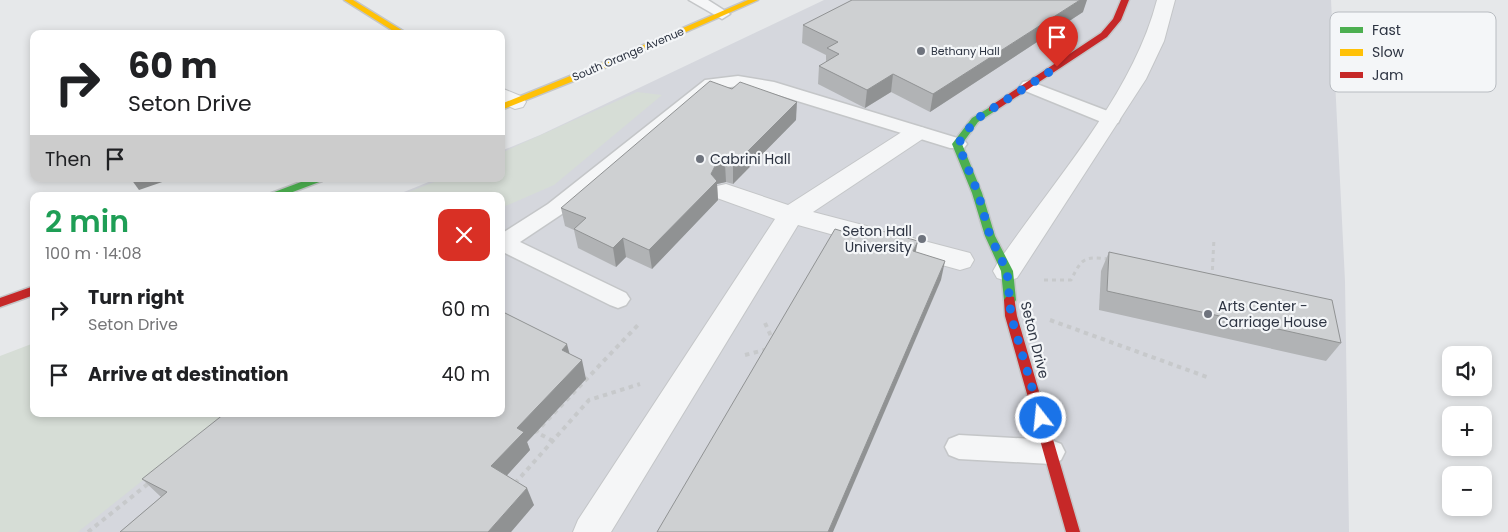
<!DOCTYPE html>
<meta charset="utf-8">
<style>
:root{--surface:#fff;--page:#f2f2f2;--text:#202124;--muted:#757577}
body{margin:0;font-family:Poppins,sans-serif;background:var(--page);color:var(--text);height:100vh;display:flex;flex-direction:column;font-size:19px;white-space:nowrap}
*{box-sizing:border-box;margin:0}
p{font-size:16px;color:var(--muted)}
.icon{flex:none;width:28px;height:28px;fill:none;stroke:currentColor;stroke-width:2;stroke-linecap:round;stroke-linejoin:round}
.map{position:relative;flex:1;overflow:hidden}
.sheet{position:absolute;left:30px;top:192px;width:475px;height:225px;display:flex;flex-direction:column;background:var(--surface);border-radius:10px;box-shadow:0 2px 8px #0003}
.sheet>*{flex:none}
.top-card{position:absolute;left:30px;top:30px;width:475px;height:152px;border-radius:10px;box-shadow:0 2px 8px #0003;background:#fff;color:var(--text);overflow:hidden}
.fabs{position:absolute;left:1442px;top:346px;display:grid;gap:10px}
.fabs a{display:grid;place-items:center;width:50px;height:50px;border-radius:10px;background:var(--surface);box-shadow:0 2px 8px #0003;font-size:25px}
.pin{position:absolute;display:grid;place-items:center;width:42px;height:42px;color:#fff;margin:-51px -21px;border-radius:50% 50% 50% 0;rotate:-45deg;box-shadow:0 0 5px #0007}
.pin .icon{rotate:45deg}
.me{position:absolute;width:55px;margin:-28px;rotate:344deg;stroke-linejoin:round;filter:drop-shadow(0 0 4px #0008)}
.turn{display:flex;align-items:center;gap:18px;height:105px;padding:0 15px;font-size:22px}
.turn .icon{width:65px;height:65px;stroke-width:2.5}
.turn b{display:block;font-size:35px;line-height:42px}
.then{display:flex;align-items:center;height:48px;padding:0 15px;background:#0003;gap:10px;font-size:19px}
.round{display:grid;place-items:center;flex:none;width:52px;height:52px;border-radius:10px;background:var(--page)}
.headline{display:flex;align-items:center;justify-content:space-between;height:85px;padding:0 15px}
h1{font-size:30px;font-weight:600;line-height:38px;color:#1e9e55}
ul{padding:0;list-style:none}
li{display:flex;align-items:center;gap:15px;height:65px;padding:0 15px}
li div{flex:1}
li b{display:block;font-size:19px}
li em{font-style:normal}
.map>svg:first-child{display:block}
.built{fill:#d5d7dd}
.green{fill:#d6ddd6}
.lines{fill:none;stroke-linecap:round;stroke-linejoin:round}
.lane-casing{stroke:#c4c6c8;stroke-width:3}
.street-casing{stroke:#c4c6c8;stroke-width:2}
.fast-casing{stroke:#c4c6c8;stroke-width:3}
.slow-casing{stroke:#c4c6c8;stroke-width:3}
.jam-casing{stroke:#c4c6c8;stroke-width:3}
.path-far1{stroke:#c7c9cb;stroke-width:3;stroke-dasharray:4 4;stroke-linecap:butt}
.path{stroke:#c7c9cb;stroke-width:4;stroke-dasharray:4.5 4.5;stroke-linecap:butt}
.lane{fill:#f5f6f7;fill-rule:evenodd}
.street{fill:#f5f6f7;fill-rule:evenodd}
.fast{fill:#4caf50;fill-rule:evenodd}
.slow{fill:#ffc107;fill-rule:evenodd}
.jam{fill:#c62828;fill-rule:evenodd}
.wall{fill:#b1b3b5}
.shaded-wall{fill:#909293}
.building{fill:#ced0d2;stroke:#909293}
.route{stroke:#1a73e8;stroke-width:9;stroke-dasharray:0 16.2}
.poi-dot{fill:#6e737d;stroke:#f4f6f8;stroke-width:2}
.labels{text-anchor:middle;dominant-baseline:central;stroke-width:4.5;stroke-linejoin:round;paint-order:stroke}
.far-poi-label{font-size:11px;fill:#2d3442;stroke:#f4f6f8;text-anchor:start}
.far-street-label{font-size:11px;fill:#2d3442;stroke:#f4f6f8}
.poi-label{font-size:14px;fill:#2d3442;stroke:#f4f6f8;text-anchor:start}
.street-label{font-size:14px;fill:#2d3442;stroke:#f4f6f8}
.key{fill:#f4f6f8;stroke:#b8bcc1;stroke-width:1}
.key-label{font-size:14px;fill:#2d3442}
</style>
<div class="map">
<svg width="1508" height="532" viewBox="0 0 1508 532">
<rect width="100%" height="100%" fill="#e6e8ea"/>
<polygon class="built" points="824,0 1331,0 1345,281 1349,532 0,532 34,414 501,414 501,196 394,196 436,179 501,179 501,151 540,135"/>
<g class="green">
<polygon points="637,92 662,95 554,185 501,208 501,196 398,196 442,179 501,179 501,153"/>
<polygon points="34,343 34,414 226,414 78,532 0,532 0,356"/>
</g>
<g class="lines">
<g class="lane-casing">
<g id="lane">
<polygon points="689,0 708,0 730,14 722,19"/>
<polygon points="738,76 774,82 964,140 967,144 964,148 950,148 765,91 738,86 716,89 562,214 520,242 626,293 630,299 626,305 618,308 610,305 501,251 501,234 548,204 705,80"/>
<polygon points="1029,81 1118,115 1120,119 1118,123 1104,123 1023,90 1020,86 1023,82"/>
<polygon points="959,435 1051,440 1061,444 1065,452 1061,460 1051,464 959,459 949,455 945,447 949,439"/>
</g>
</g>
<g class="street-casing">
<g id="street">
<path d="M1157,0H1175L1164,41L1146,79L1017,278L1007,281L997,278L993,271L997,264C1052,182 1132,97 1157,0Z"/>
<polygon points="501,88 523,97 526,102 523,107 515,109 501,103"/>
<polygon points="916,126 924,128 928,133 924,138 813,212 970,253 974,260 970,267 960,270 798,225 611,532 573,532 578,520 775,219 717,198 713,192 717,186 726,184 788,205 908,128"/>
</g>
</g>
<g class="fast-casing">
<g id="fast">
<polygon points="992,106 997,109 995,111 978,122 962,144 982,193 995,236 1013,271 1016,300 1014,303 1006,303 1004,300 1001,271 985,236 972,193 952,144 972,118"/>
<polygon points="309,179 323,179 322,181 282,196 268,196 269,194"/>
</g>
</g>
<g class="slow-casing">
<g id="slow">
<polygon points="344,0 353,0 408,34 398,34"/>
<polygon points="748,0 758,0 596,72 501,110 501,104 590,68"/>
</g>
</g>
<g class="jam-casing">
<g id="jam">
<polygon points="1121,0 1129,0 1121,20 1107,37 995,111 989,111 989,107 1101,33 1113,19"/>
<polygon points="34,286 34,295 0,307 0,298"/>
<polygon points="1010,296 1014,297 1017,316 1080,532 1066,532 1005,316 1004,300 1006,297"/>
</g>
</g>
<g class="path-far1">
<polyline points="1212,278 1214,238"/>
<path d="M1044,280H1071C1083,256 1084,257 1110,259"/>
</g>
<g class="path">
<polyline points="1050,320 1207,377"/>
<polyline points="745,355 776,347 765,323"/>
<polyline points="553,441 536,432 638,325"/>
<polyline points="509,490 589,400 640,384"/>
<polyline points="88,532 235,414"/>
</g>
<use href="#lane" class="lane"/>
<use href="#street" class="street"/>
<use href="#fast" class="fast"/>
<use href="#slow" class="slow"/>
<use href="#jam" class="jam"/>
</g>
<g class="wall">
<polygon points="1083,12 930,112 891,92 865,108 818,84 819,66 826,62 826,55 802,43 803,25"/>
<polygon points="796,120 733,184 726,182 717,184 718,200 652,269 626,257 616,267 578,248 574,230 565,226 561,208"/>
<polygon points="1109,252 1341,343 1326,361 1099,310 1101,271"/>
<polygon points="570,354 586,379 527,442 530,450 507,475 534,505 511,532 120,532 161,497 142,479"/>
</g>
<g class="shaded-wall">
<polygon points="1080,0 1087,0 1083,12 930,112 933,94"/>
<polygon points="893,74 891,92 865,108 867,90"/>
<polygon points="797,102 796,120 733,184 733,166"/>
<polygon points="725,163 726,182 717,184 718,200 652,269 649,250 711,174 715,166"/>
<polygon points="131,179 171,179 139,190"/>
<polygon points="623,238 626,257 616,267 613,248"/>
<polygon points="918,241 914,260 913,251"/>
<polygon points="945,261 941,280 833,532 828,532"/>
<polygon points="567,344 572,363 562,350"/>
<polygon points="582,360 586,379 527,442 530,450 499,484 491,466 517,428"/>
<polygon points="527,488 534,505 511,532 488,532"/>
</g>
<g class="building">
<polygon points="852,0 1080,0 933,94 893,74 867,90 819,66 839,54 827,48 838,42 803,25"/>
<polygon points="710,81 732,89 740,82 797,102 733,166 725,163 715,166 711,174 717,181 649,250 623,238 613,248 574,229 586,218 561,208"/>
<polygon points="871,228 918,241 913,251 945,261 828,532 657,532 835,229 865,238"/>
<polygon points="1109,252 1332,300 1341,343 1107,291"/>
<polygon points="501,311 567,344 562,350 582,360 517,428 524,432 491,466 527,488 488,532 120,532 167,492 142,479 224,414 501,414"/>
</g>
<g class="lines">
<polyline class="route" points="1041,418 1011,316 1007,271 990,236 978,193 958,144 975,120 1057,67"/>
</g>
<g class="poi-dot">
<circle cx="921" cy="51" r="5"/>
<circle cx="700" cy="159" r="5"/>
<circle cx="922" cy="239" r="5"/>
<circle cx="1208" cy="314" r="5"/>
</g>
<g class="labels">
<g class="far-poi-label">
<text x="931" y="51">Bethany Hall</text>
</g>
<g class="far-street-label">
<text transform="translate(628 54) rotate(-23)">South Orange Avenue</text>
</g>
<g class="poi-label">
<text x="710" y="159">Cabrini Hall</text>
<text x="912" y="231" text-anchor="end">Seton Hall<tspan x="912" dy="16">University</tspan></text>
<text x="1218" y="306">Arts Center -<tspan x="1218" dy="16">Carriage House</tspan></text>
</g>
<g class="street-label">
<text transform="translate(1035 340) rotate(76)">Seton Drive</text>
</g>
</g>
<rect x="1330" y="12" width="166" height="80" rx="8" class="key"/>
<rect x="1340" y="27" width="23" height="6" fill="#4caf50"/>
<rect x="1340" y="49" width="23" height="7" fill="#ffc107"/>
<rect x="1340" y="72" width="23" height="6" fill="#c62828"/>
<g class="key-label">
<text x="1372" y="35">Fast</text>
<text x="1372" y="57">Slow</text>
<text x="1372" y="80">Jam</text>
</g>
</svg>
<div class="fabs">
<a><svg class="icon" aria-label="sound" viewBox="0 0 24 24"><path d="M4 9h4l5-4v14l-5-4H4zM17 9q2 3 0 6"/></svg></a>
<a>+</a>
<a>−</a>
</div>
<div class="pin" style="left:1057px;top:67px;background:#d93025"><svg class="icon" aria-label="arrive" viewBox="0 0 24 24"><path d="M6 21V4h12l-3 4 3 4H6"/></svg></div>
<svg class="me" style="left:1041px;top:418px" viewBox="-20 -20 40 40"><circle r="17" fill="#1a73e8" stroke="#fff" stroke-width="3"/><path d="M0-11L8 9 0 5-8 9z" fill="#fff"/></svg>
<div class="top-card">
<div class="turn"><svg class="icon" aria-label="right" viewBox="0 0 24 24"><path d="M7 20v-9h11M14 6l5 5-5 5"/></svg><div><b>60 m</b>Seton Drive</div></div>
<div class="then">Then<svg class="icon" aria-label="arrive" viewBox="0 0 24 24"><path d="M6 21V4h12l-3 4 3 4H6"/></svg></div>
</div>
<section class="sheet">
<div class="headline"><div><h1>2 min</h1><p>100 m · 14:08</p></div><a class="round" style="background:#d93025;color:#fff"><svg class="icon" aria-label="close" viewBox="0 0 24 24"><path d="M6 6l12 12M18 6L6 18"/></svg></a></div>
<ul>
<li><svg class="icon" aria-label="right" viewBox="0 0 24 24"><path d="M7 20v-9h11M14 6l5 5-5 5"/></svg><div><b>Turn right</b><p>Seton Drive</p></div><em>60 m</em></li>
<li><svg class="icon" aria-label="arrive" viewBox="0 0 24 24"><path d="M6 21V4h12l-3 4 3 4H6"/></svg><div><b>Arrive at destination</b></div><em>40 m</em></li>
</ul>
</section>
</div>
